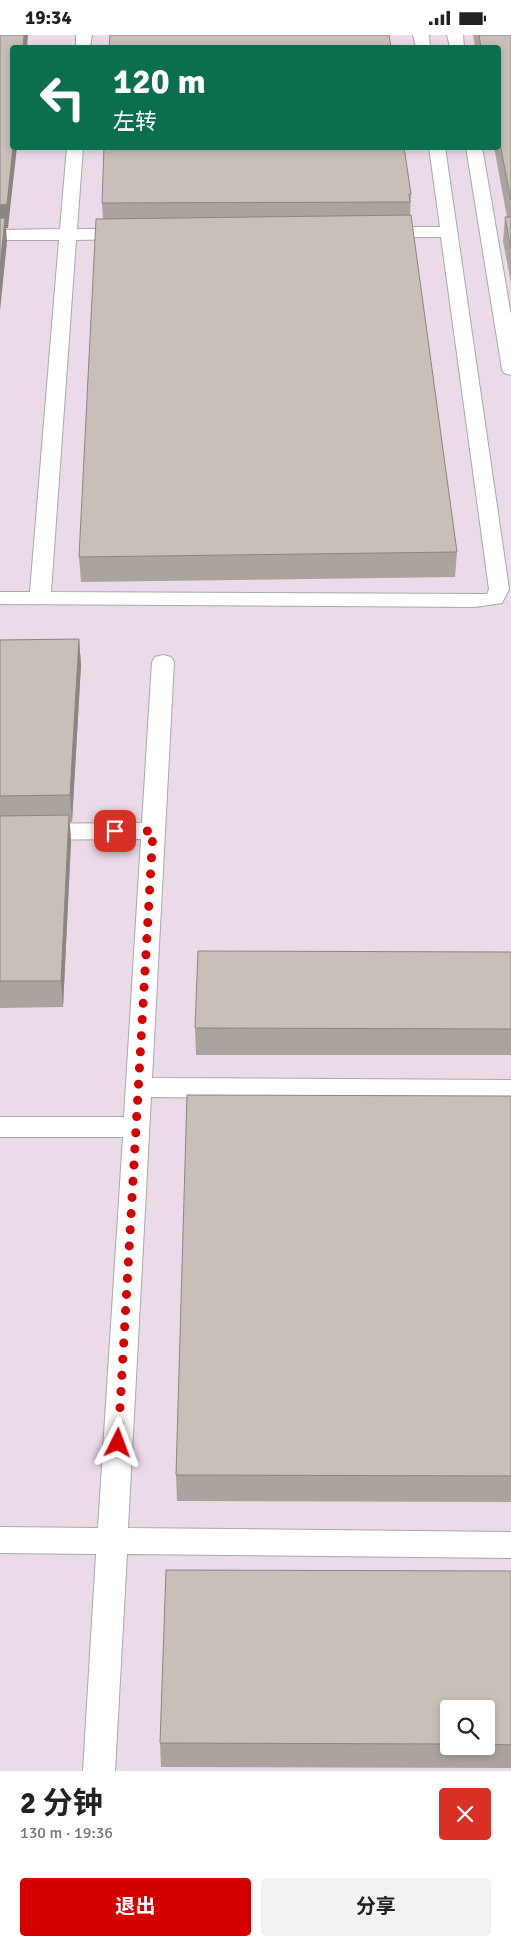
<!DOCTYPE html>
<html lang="zh">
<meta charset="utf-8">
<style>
:root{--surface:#fff;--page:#f2f2f2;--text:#222;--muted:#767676;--accent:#d40000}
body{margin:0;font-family:Signika,"Noto Sans SC",sans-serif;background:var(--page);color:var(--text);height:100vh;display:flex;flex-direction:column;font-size:19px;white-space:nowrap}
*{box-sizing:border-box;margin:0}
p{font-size:16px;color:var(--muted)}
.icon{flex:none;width:28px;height:28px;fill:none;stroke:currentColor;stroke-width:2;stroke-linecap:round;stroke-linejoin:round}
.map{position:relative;height:1736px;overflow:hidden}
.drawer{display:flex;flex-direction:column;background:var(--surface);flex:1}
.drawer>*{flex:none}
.banner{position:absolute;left:10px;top:10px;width:491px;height:105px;border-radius:5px;box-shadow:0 2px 8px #0003;background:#0b6e4f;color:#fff;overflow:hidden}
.tools{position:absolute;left:440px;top:1665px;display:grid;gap:10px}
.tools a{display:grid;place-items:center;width:55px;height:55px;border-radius:5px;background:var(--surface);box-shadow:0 2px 8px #0003;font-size:25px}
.pin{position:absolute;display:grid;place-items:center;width:42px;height:42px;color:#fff;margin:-21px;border-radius:10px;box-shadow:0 2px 8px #0006}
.me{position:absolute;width:55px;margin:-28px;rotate:3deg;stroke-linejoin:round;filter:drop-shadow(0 0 4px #0008)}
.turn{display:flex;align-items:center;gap:18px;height:105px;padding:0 20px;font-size:22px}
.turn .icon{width:65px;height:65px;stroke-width:2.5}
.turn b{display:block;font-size:35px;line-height:42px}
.round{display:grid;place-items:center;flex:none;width:52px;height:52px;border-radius:5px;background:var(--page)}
.head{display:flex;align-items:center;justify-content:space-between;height:85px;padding:0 20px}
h1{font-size:30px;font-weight:700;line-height:38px}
.button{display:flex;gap:10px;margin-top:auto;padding:10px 20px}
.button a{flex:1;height:58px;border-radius:5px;background:var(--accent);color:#fff;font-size:20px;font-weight:700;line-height:58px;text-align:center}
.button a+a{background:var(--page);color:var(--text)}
.status{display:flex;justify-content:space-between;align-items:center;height:35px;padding:0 25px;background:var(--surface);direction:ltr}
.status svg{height:14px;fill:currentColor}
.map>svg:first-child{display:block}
.industrial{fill:#ebdbe8;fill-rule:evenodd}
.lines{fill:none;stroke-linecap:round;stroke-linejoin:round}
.service-casing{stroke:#a9a9a9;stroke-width:2}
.service{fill:#fff;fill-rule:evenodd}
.wall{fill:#aba49e;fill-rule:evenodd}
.shaded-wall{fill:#8b8681}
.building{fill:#c7bfb8;stroke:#8b8681}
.route{stroke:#d40000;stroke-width:9;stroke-dasharray:0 16.2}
</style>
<div class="status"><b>19:34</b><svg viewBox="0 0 49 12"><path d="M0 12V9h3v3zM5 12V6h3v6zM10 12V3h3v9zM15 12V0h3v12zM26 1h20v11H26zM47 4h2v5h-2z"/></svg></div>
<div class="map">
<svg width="511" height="1736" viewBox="0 0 511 1736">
<rect width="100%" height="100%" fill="#f2efe9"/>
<path class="industrial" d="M0,0H511V1736H0ZM12,12H499V112H12ZM449,1674H486V1711H449Z"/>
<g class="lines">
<g class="service-casing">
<g id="service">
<polygon points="76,0 92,0 90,12 76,12"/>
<polygon points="413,0 429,0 430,12 416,12"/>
<polygon points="447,0 463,0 464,12 450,12"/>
<polygon points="67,112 83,112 77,194 127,194 133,195 136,199 133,203 127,204 76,205 51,557 487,559 489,554 441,202 383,202 377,201 374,197 377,193 383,192 440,192 429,112 445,112 509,554 502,568 475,572 0,569 0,557 30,557 59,205 0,205 0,195 60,194"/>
<polygon points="466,112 482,112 511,280 511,340 504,338 502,334"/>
<polygon points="163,620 171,622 174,627 152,1043 511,1045 511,1065 151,1062 128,1493 511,1497 511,1523 127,1519 115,1736 83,1736 96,1519 0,1518 0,1492 98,1493 123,1102 0,1102 0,1082 124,1082 141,804 0,805 0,789 142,788 152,627 155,622"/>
</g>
</g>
<use href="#service" class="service"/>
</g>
<g class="wall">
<polygon points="473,0 511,0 511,248 503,206 505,182 507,182 494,112 499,112 499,12 475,12"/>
<polygon points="411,159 410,180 457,517 455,542 81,547 79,522 103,184 102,168"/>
<polygon points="79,604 81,630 72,787 70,787 71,806 63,972 0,973 0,605"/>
<polygon points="511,917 511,1020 196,1020 195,993"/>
<polygon points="511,1061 511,1467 177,1466 176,1440"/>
<path d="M511,1536V1733L161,1732L160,1708ZM449,1674H486V1711H449Z"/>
</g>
<g class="shaded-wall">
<polygon points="24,0 28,0 27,12 23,12"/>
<polygon points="13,112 17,112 8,193 6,193 7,207 0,276 0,170"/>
<polygon points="79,604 81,630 72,787 70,760"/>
<polygon points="69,780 71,806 63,972 61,946"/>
</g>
<g class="building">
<polygon points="0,0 24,0 23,12 12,12 13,112 7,169 0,170"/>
<polygon points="110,0 389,0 391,12 109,12"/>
<polygon points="479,0 511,0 511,165 499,104 499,12 481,12"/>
<polygon points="104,112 404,112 411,159 409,159 410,167 102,168"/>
<polygon points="411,180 457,517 79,522 96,184"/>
<polygon points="505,182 511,182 511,214"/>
<polygon points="0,183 5,183 0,233"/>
<polygon points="79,604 70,760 0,761 0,605"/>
<polygon points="69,780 61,946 0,946 0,781"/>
<polygon points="198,916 511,917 511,994 195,993"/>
<polygon points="187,1060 511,1061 511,1441 176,1440"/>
<polygon points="166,1535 511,1536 511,1710 486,1709 486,1674 449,1674 449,1709 160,1708"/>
</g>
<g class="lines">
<polyline class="route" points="115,796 153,796 118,1408"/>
</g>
</svg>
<div class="tools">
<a><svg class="icon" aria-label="search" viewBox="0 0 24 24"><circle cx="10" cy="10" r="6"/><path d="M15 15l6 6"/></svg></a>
</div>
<div class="pin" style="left:115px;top:796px;background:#d93025"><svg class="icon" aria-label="arrive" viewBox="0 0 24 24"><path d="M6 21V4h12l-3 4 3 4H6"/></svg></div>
<svg class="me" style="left:118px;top:1408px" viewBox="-20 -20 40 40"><path d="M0-17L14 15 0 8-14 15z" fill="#d40000" stroke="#fff" stroke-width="4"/></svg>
<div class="banner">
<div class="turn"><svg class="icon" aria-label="left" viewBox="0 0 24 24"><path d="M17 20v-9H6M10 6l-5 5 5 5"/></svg><div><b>120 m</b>左转</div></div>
</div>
</div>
<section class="drawer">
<div class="head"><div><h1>2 分钟</h1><p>130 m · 19:36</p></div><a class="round" style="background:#d93025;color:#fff"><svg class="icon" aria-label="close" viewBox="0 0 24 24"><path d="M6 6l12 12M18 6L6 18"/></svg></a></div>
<div class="button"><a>退出</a><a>分享</a></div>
</section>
